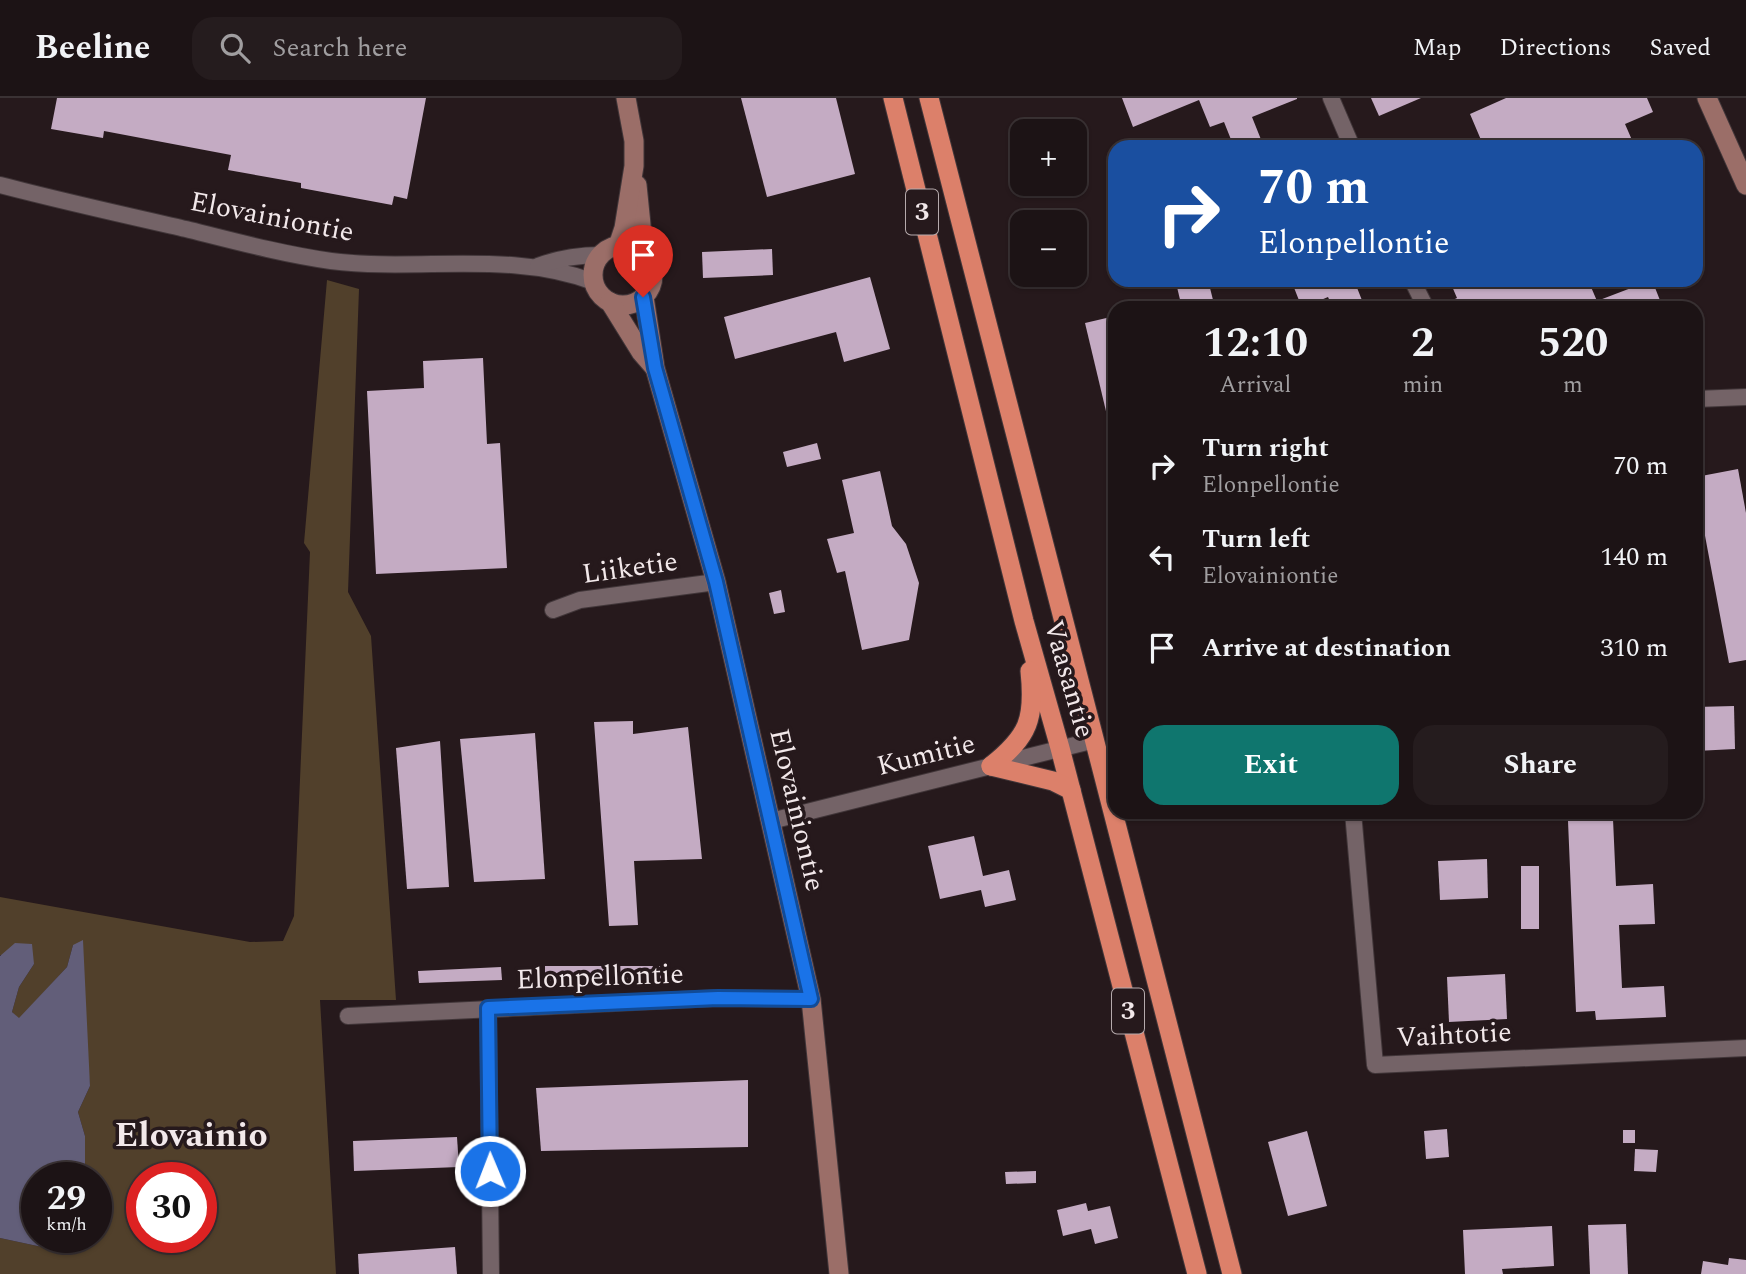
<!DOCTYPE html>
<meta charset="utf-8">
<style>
:root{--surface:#1c1315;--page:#251c1e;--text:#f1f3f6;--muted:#a09ea0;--line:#3a3234;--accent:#0f766e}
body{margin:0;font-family:Spectral,serif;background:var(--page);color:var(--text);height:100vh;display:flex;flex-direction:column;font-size:26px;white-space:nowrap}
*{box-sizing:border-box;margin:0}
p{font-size:23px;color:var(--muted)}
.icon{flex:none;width:38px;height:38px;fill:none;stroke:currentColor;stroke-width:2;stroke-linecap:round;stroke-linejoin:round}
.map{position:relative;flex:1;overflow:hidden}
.side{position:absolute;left:1108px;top:203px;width:595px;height:518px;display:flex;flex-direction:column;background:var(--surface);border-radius:21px;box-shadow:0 2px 5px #0004,0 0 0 2px var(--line)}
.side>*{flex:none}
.hud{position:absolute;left:1108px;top:42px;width:595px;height:147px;border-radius:21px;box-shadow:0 2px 5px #0004,0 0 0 2px var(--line);background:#1a4fa0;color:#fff;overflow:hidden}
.tools{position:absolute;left:1010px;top:21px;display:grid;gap:14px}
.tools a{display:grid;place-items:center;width:77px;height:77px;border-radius:14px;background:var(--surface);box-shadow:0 2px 5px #0004,0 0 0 2px var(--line);font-size:35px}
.speed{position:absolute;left:21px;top:1064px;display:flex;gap:14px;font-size:35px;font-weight:700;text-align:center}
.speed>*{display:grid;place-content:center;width:91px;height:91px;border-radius:50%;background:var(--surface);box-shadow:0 2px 5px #0004,0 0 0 2px var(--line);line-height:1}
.speed small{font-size:18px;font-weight:400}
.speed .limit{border:10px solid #d22;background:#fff;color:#111}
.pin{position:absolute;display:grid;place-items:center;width:60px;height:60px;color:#fff;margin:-72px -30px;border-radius:50% 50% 50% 0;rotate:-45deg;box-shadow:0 0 7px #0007}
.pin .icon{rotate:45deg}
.me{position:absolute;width:77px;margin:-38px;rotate:359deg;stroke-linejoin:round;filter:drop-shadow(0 0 5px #0008)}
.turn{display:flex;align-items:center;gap:24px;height:147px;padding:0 35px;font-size:32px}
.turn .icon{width:91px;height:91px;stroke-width:2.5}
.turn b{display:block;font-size:49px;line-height:60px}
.eta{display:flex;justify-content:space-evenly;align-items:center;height:119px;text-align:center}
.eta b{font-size:42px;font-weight:700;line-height:49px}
.cta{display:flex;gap:14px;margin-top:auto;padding:14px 35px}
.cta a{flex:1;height:80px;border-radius:21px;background:var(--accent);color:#fff;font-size:28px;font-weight:700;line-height:80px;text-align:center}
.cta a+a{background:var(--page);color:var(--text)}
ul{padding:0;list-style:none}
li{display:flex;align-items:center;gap:21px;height:91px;padding:0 35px}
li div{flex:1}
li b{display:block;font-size:26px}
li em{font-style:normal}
header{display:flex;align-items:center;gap:42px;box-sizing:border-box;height:98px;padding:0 35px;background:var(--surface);border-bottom:2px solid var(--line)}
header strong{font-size:33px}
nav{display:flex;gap:38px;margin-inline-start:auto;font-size:24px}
.search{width:490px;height:63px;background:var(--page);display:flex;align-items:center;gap:18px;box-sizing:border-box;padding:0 24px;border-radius:21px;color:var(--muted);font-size:26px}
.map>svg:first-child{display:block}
.green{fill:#51402b;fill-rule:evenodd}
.water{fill:#625e79}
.building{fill:#c4abc3}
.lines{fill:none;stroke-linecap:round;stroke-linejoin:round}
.minor-casing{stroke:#413639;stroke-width:18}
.secondary-casing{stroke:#413639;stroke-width:21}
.trunk-casing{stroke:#413639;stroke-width:21}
.minor{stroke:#746367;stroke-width:16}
.secondary{stroke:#9b6e68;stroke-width:19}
.trunk{stroke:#dc806a;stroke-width:19}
.route-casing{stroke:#114b97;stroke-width:18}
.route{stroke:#1a73e8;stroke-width:12}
.labels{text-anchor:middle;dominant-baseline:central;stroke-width:7;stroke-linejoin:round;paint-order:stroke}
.shield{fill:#26191c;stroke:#b5aaac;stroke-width:2}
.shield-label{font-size:26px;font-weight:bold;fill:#f2e8ea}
.street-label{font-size:28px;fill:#f2e8ea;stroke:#26191c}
.district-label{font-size:35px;font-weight:bold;fill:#f2e8ea;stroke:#26191c}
</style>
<header>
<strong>Beeline</strong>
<div class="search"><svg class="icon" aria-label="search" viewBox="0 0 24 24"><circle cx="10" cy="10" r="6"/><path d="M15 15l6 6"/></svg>Search here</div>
<nav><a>Map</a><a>Directions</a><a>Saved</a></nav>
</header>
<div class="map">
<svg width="1746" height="1176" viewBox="0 0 1746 1176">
<rect width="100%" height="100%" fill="#26191c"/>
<path class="green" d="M327,182L359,191L348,494L371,538L396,902H320L336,1176H0V1140L56,1152L77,1139H96V1080H85V1038L78,1014L90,988L73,847L67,869L19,921L12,914L19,889L34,866L0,857V799L250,844L283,843L294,818L310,454L304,445ZM142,1080H201V1139H142Z"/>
<polygon class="water" points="83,842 90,988 78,1014 85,1038 85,1080 37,1080 37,1139 77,1139 56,1152 0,1140 0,858 15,845 32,846 34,866 19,889 12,914 19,920 67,869 73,847"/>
<g class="building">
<polygon points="57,0 426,0 407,101 394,98 392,107 301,90 301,85 228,72 231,57 104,33 103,40 51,31"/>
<polygon points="741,0 836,0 855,76 767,99"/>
<polygon points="1122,0 1297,0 1297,1 1252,19 1264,49 1234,49 1224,24 1210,29 1199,2 1133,29"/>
<polygon points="1371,0 1421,0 1379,18"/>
<polygon points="1506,0 1647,0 1653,14 1625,26 1635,49 1484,49 1470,16"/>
<polygon points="772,151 773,177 703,180 702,154"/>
<polygon points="870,179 890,251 844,264 836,234 735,261 724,219"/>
<polygon points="1203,182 1208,182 1215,210 1182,210 1177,189"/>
<polygon points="1291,182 1354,182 1365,210 1333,210 1328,199 1302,210"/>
<polygon points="1460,182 1588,182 1597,203 1652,182 1663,210 1436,210 1457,200 1451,186"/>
<polygon points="1115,218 1115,330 1110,330 1085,225"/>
<polygon points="483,260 487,346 500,345 507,470 376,476 367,293 424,290 423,263"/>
<polygon points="817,345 821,361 787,369 783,354"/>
<polygon points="1738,371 1746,415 1746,562 1729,565 1696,390 1696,379"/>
<polygon points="880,373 892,428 906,446 919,485 909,542 862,552 845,473 837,475 827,441 854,435 842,382"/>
<polygon points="781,492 785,514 774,516 769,495"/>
<polygon points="1734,608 1735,651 1696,653 1696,609"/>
<polygon points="633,623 633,636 688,629 702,761 634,763 638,827 609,828 594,624"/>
<polygon points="535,635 545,781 474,784 460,641"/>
<polygon points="440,643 449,789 407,791 396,650"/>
<polygon points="1613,721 1616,788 1653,786 1655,826 1619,827 1622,890 1664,888 1666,919 1596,922 1595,913 1576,914 1568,723"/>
<polygon points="974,738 983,778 1009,772 1016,802 985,809 981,792 940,801 928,748"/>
<polygon points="1487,761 1488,800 1440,802 1438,763"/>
<rect x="1521" y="768" width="18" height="63"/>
<polygon points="545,868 660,868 661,882 545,883"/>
<polygon points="501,869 502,882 419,885 418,873"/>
<polygon points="1505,876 1507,921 1449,924 1447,879"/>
<polygon points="748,982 748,1049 541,1053 536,990"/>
<polygon points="1447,1031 1449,1059 1426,1061 1424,1033"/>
<rect x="1623" y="1032" width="12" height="13"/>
<polygon points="1307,1033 1327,1108 1288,1118 1268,1044"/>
<polygon points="457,1039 459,1069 354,1073 353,1043"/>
<polygon points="1635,1051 1658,1052 1656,1074 1634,1073"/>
<polygon points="1036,1073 1036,1085 1006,1086 1005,1074"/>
<polygon points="1086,1105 1088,1113 1110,1108 1118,1140 1095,1146 1091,1131 1063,1138 1057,1112"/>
<polygon points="1626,1126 1628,1176 1590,1176 1588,1127"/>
<polygon points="1552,1128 1554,1168 1502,1171 1503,1176 1465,1176 1463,1132"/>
<polygon points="455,1149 457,1176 359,1176 358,1156"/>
<polygon points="1729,1160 1746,1162 1746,1176 1701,1176 1703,1163 1728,1167"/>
</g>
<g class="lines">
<g class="minor-casing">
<g id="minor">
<polyline points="1331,0 1352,49"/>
<path d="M0,87C61,103 124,117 186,131C234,143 282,156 331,163C419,174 510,152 594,184"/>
<path d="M538,168C559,160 578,157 601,157"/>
<polyline points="1412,182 1426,210"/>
<polyline points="1696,301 1746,299"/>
<polyline points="553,512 580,502 716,484"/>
<polyline points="1353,714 1375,967 1746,950"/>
<polyline points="771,723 1095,642"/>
<polyline points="488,910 491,1176"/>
<polyline points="348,918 718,900 811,901"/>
</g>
</g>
<g class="secondary-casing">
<g id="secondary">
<polyline points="1707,0 1746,87"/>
<polyline points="637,87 644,156"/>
<circle cx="623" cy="177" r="30"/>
<polyline points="618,148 624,130 634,68 634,43 626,0"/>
<polyline points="644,199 655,270 716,484 811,901 839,1176"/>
<polyline points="610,204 641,254 654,269"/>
</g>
</g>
<g class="trunk-casing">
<g id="trunk">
<polyline points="893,0 1024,523 1060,650 1197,1176"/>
<polyline points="929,0 1232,1176"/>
<path d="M991,668C1029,638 1035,621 1030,573"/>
<polyline points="991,668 1053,683 1071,692"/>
</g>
</g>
<use href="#minor" class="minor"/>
<use href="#secondary" class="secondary"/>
<use href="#trunk" class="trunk"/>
</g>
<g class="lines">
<g class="route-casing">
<polyline id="route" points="490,1073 488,910 718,900 811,901 716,484 655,270 643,199"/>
</g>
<use href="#route" class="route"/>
</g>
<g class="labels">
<g class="shield">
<rect x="906" y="91.5" width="32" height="45" rx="5"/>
<rect x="1112" y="890.5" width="32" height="45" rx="5"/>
</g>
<g class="shield-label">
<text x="922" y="114">3</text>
<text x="1128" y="913">3</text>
</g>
<g class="street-label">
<text transform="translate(272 119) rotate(11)">Elovainiontie</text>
<text transform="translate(630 470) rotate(-8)">Liiketie</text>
<text transform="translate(1069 581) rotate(74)">Vaasantie</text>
<text transform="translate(926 657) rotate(-14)">Kumitie</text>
<text transform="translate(797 712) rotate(77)">Elovainiontie</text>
<text transform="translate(600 879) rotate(-2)">Elonpellontie</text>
<text transform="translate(1454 937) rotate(-3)">Vaihtotie</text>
</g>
<g class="district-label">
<text x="191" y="1037">Elovainio</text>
</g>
</g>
</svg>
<div class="tools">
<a>+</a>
<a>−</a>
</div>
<div class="speed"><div>29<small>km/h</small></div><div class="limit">30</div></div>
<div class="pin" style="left:643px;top:199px;background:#d93025"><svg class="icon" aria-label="arrive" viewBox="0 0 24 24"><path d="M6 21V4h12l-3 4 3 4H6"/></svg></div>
<svg class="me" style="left:490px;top:1073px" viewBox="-20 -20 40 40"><circle r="17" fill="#1a73e8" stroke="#fff" stroke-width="3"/><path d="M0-11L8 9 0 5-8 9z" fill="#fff"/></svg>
<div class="hud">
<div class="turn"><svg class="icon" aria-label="right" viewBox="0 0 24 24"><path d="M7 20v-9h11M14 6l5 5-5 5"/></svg><div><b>70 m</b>Elonpellontie</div></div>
</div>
<section class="side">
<div class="eta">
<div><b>12:10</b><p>Arrival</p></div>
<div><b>2</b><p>min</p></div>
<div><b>520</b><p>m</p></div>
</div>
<ul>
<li><svg class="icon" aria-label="right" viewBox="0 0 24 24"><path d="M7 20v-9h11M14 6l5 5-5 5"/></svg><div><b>Turn right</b><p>Elonpellontie</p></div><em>70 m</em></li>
<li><svg class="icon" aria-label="left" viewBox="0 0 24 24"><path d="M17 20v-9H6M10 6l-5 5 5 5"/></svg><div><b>Turn left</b><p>Elovainiontie</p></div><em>140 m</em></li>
<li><svg class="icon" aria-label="arrive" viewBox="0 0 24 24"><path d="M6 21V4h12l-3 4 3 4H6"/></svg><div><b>Arrive at destination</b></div><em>310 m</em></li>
</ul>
<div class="cta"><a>Exit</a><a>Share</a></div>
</section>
</div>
